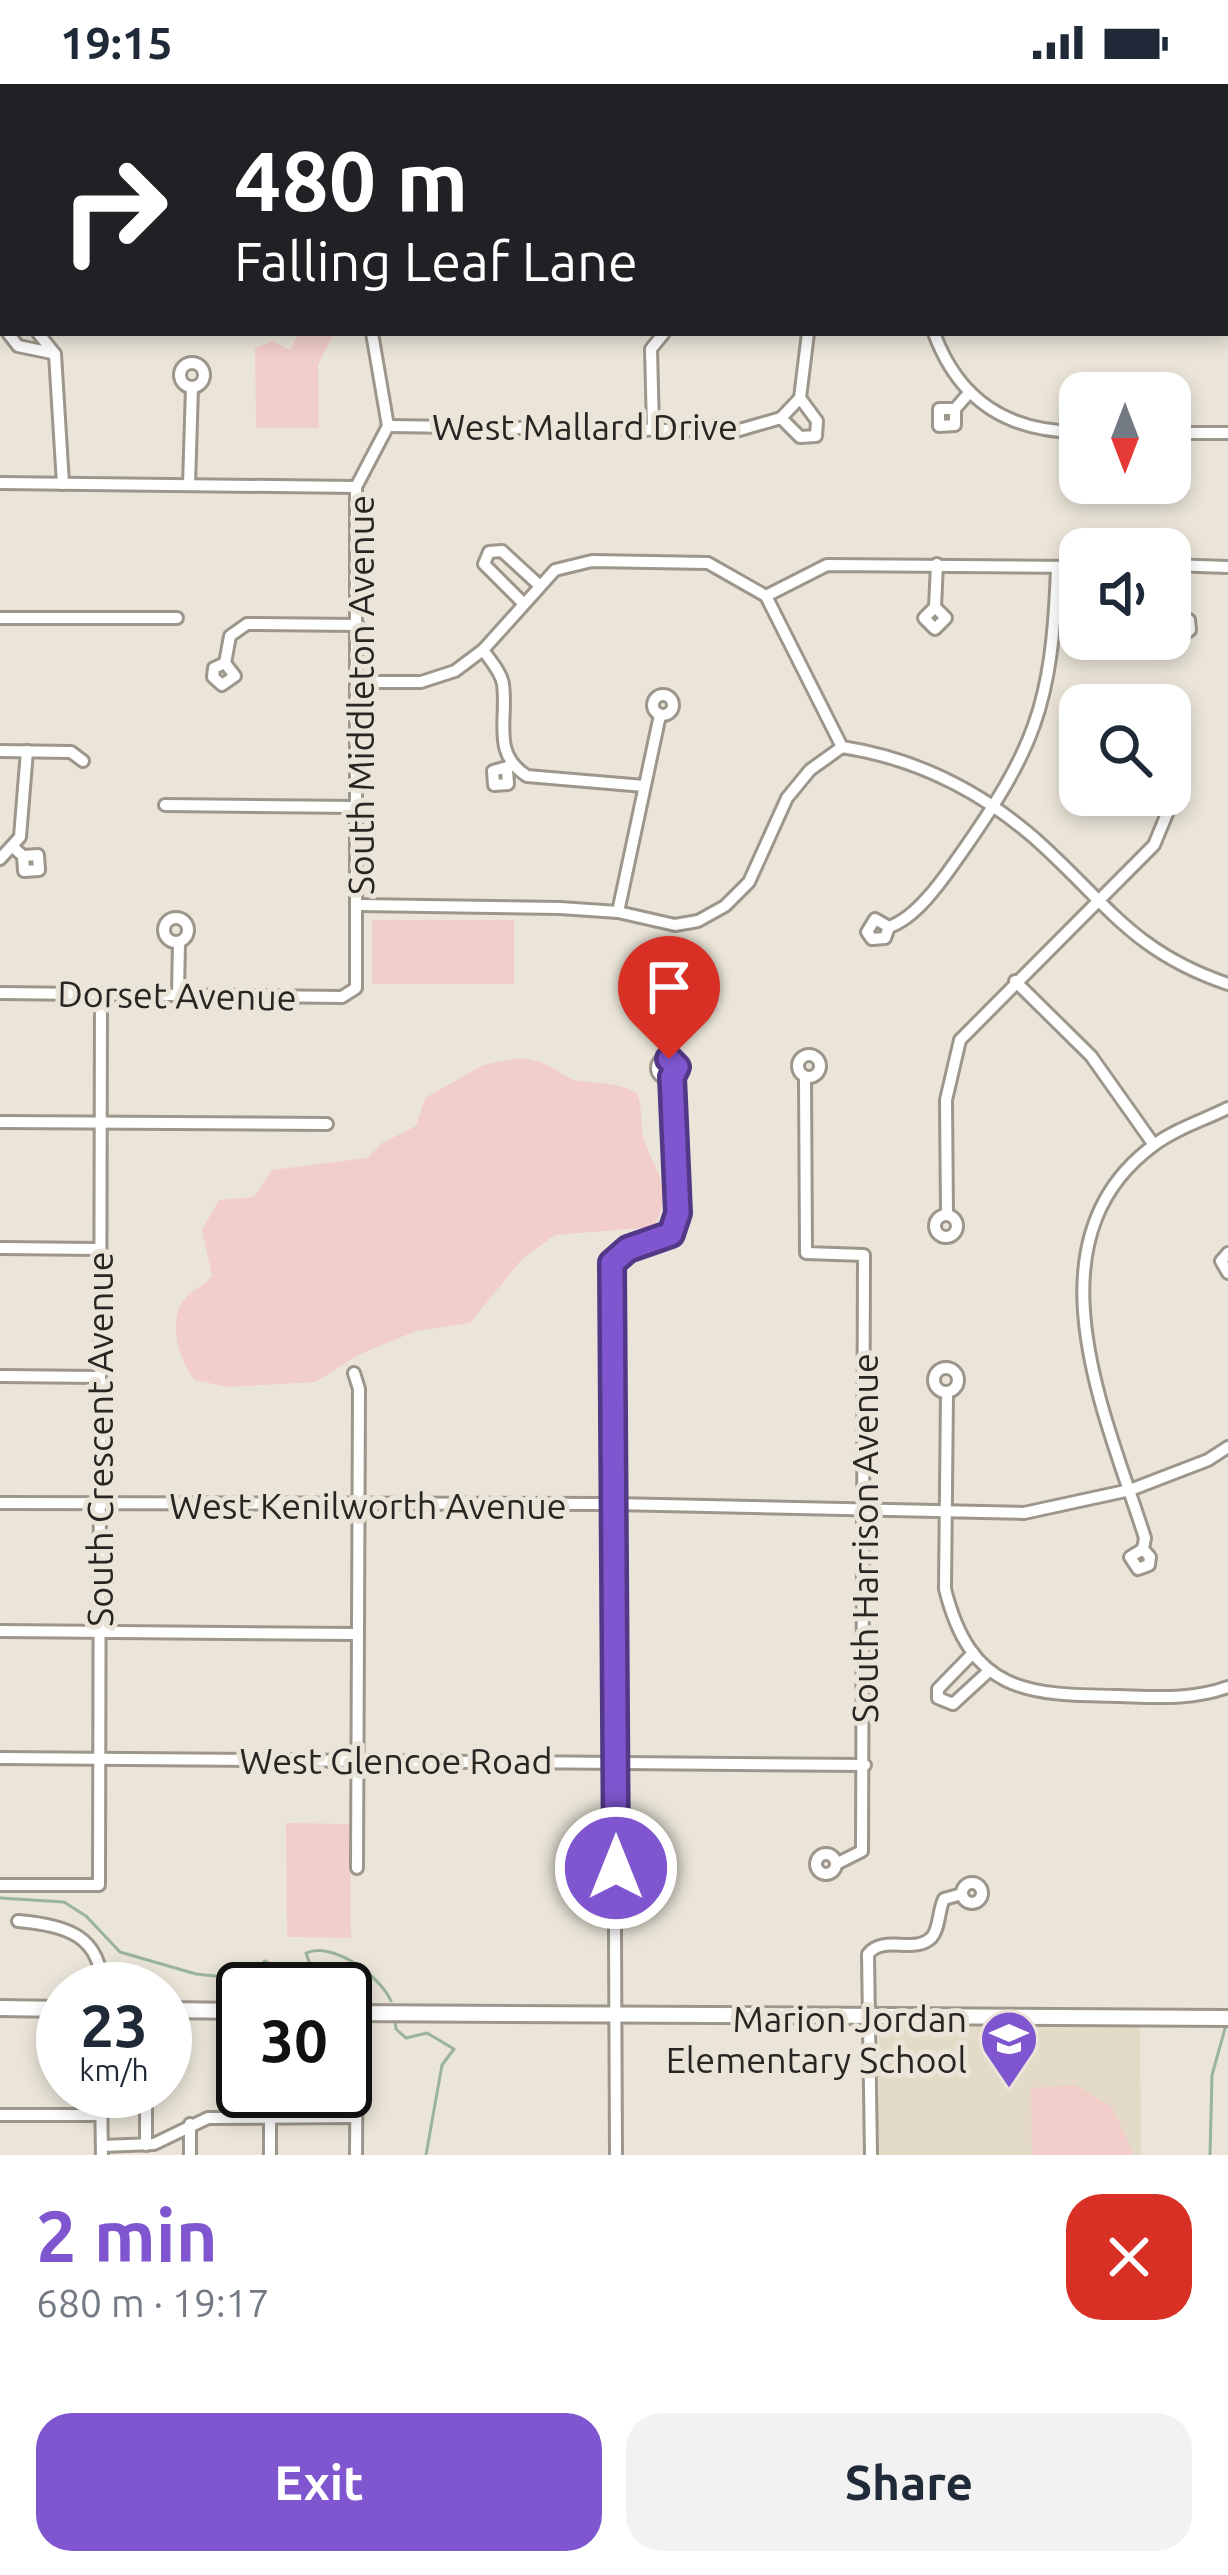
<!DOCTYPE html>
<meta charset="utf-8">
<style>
:root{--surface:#fff;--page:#f2f2f3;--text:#1f2937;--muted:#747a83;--accent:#7f56cf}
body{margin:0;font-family:Ubuntu,sans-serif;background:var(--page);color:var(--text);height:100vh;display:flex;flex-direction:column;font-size:45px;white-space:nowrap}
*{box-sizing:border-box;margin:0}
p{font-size:39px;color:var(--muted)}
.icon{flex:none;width:66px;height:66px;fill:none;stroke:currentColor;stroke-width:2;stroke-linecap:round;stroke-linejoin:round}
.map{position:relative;height:2071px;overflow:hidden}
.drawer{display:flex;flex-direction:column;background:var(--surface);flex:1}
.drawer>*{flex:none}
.banner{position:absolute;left:0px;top:0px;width:1230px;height:252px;box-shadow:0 6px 18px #0003;background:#202124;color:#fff;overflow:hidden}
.needle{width:78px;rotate:180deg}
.fabs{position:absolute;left:1059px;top:288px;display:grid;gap:24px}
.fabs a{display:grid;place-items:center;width:132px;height:132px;border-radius:24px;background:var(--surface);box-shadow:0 6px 18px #0003;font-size:60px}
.speed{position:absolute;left:36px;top:1878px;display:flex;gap:24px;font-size:60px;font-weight:700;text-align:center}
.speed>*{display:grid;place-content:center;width:156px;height:156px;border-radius:50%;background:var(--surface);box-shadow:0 6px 18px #0003;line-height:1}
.speed small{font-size:30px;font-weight:400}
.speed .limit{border:6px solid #111;border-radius:18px;background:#fff;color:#111}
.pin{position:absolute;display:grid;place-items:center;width:102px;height:102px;color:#fff;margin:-123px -51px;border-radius:50% 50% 50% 0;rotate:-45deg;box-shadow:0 0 12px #0007}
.pin .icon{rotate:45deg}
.me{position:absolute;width:132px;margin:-66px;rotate:0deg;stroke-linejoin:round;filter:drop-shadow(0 0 9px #0008)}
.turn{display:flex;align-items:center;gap:42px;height:252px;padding:0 36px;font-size:54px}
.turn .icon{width:156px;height:156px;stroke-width:2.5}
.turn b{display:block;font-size:84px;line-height:102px}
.round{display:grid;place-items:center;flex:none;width:126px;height:126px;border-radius:36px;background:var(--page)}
.overview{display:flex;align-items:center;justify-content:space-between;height:204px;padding:0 36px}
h1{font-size:72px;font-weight:600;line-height:90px;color:var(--accent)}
.action{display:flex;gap:24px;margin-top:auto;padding:24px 36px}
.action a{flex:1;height:138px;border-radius:36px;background:var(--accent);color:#fff;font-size:48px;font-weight:600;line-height:138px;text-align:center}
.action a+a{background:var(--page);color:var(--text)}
.status{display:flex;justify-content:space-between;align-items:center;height:84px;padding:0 60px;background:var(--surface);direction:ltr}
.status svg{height:33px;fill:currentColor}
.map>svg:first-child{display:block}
.built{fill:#e4dac8}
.green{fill:#f2ceca}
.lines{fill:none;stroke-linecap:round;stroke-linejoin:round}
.stream{stroke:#9ab499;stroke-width:3}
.street-casing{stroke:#9c968b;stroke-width:16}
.secondary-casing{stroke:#9c968b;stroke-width:20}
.street{stroke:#fff;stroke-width:10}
.secondary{stroke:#fff;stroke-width:14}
.route-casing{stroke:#533887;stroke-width:30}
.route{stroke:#7f56cf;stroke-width:21}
.labels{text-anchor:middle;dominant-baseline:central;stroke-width:10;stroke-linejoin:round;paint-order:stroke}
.street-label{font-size:36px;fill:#282622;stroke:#ebe5d9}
.poi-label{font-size:36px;fill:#282622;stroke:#ebe5d9;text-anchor:end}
</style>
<div class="status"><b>19:15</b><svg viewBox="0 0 49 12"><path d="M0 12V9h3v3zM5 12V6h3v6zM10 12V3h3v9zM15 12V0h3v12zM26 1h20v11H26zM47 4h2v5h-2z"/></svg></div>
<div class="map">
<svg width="1228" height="2071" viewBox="0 0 1228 2071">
<rect width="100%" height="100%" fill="#ebe5d9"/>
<polygon class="built" points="1140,1941 1141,2071 878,2071 879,1942"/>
<g class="green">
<polygon points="299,249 334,249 318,281 319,344 256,344 255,264 273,257 290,266"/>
<rect x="372" y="836" width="142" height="64"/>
<path d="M519,974C556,977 559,994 580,997C602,1000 616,998 637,1009C644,1026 639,1043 645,1058C656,1089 673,1103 654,1143L555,1151L522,1175L470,1239L416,1247L360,1270L316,1298L228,1303L195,1296C178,1276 165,1232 189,1210C197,1203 204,1202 212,1192L202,1146L219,1116L254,1113L272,1086L367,1074L382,1059L416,1042L425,1014L483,981Z"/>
<polygon points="286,1739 350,1740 351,1854 287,1853"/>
<polygon points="1075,2001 1112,2023 1134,2071 1032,2071 1031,2004"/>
</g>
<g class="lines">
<g class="stream">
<path d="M0,1814L64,1818L86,1832L120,1868L196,1890L243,1895L265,1877L302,1898L313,1888L306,1869C333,1857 380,1892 391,1917"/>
<polyline points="395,1937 396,1945 406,1954 427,1949 454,1965 442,1981 426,2071"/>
<polyline points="1210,2071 1212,1991 1226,1941"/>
</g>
<g class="street-casing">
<g id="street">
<polyline points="94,0 96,3"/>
<polyline points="752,0 753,3"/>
<polyline points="949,0 950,3"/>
<polyline points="645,3 651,0"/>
<polyline points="0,94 3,96"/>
<polyline points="0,121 3,120"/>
<polyline points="1227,201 1228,200"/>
<polyline points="8,249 18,262 52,269"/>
<polyline points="38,249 55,270 63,400"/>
<path d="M934,249C959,317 1008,348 1080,348"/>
<circle cx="192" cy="291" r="12"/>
<polyline points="800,314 808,249"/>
<polyline points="955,325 939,325 939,342 955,341 955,325 969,309"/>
<polyline points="781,334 800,353 816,352 817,337 800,314"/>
<polyline points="388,342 736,347 781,334 800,314"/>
<polyline points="653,344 651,265 664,249"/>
<polyline points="1170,349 1228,349"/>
<polyline points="0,399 356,403"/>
<polyline points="189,401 192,303"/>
<polyline points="1170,481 1228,483"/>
<polyline points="766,512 827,481 1080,483"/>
<polyline points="523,519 484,480 489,468 502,467 539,501"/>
<polyline points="935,523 946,534 935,545 924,534 935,523 937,480"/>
<polyline points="1178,531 1179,481"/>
<polyline points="0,534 177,534"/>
<polyline points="1170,549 1179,554 1190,546 1189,536 1178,531"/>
<path d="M483,566C490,576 501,588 503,600C508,636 491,669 527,692L644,702"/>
<polyline points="225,579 235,592 222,601 213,593 214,584 225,579 230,552 247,540 358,541"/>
<polyline points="358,598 421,598 455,587 483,566 555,486 592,477 708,479 766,512 842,663"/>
<circle cx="663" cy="621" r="10"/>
<polyline points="0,667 71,668 83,677"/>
<polyline points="1170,671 1182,683 1170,694"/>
<polyline points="507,686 508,700 494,701 493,687 511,682"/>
<polyline points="165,721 358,723"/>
<polyline points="14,764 23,772 38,771 39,786 24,787 23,772"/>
<polyline points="0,775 20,753 27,667"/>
<path d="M359,821L560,824L618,828L675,841L698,837L725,822L749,798L787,714L810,686L842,663C913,674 977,705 1032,752C1105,816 1130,867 1228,900"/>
<polyline points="618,828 660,631"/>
<circle cx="176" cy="846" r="12"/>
<path d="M889,843L875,835L867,848L872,855L885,854L889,843C915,834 939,801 955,778C1035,665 1052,623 1057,484"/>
<polyline points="1015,897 1091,972 1154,1061"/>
<polyline points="0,909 342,913 356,904 356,403 388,342 372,249"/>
<polyline points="178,910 179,858"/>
<circle cx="809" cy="982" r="11"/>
<circle cx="667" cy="984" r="10"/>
<polyline points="805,993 806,1169 864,1171 862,1767 836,1780"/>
<polyline points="0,1038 327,1040"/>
<polyline points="947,1131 946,1016 960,956 1154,761 1171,720 1171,694"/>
<circle cx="946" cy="1142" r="11"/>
<polyline points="0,1164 99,1165"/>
<polyline points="1228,1169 1221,1177 1228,1189"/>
<circle cx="946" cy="1296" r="12"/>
<polyline points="354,1289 359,1305 357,1784"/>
<polyline points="0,1292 99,1293"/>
<path d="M947,1308L945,1505C971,1608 1025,1611 1119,1612C1157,1613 1192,1616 1228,1603"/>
<polyline points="0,1419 614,1420 1024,1429 1130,1406 1208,1376 1228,1363"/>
<path d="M1143,1465L1130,1473L1138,1485L1149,1481L1150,1473L1143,1465L1145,1454C1107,1334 1023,1157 1154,1061C1175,1045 1204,1036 1228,1024"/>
<polyline points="0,1547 356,1550"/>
<polyline points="973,1569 938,1605 938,1614 953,1620 989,1587"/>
<polyline points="0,1674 865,1681"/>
<circle cx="826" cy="1780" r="10"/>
<circle cx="972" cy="1809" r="10"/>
<polyline points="0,1801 99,1801 101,910"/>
<path d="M18,1837C65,1841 102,1851 102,1905"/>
<polyline points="101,2007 102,2071"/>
<polyline points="146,2007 146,2061"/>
<polyline points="0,2031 102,2031"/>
<polyline points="190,2040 190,2071"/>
<polyline points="102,2062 154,2060 208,2034 356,2033"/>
<polyline points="270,2071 270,2034"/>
<polyline points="356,2071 357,1929"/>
<polyline points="616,2071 612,1179 628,1165 671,1150 678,1129 672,993"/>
<path d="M871,2071L868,1870C884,1850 915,1871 932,1853C940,1843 938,1827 944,1815L962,1810"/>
</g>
</g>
<g class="secondary-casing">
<g id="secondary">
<polyline points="0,1924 63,1925"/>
<polyline points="165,1926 243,1927"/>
<polyline points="345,1929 1228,1934"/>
</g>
</g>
<use href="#street" class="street"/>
<use href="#secondary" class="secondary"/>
</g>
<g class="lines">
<g class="route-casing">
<polyline id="route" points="616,1784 612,1179 628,1165 671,1150 678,1129 672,993 677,983 669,975"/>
</g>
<use href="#route" class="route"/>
</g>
<defs>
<g id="school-pin" transform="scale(3)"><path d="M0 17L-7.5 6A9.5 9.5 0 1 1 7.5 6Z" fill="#7f56cf" stroke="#ebe5d9"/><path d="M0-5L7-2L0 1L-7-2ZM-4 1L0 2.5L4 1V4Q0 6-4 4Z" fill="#fff"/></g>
</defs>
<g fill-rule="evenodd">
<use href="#school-pin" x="1009" y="1955"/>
</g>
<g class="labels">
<g class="street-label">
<text x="585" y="342">West Mallard Drive</text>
<text transform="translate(360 611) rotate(-90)">South Middleton Avenue</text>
<text transform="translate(177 911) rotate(1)">Dorset Avenue</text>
<text transform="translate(99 1355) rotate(-90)">South Crescent Avenue</text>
<text x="368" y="1421">West Kenilworth Avenue</text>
<text transform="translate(864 1454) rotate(-90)">South Harrison Avenue</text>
<text x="396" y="1676">West Glencoe Road</text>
</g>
<g class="poi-label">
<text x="967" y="1934">Marion Jordan<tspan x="967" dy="41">Elementary School</tspan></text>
</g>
</g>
</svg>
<div class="fabs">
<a><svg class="needle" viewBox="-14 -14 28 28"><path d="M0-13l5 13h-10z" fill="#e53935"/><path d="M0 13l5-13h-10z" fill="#747a83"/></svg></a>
<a><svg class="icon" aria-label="sound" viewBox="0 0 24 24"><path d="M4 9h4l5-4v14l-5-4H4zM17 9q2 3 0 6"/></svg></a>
<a><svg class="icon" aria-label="search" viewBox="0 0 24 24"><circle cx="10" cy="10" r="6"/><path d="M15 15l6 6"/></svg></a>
</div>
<div class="speed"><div>23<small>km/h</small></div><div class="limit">30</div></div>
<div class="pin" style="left:669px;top:975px;background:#d93025"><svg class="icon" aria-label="arrive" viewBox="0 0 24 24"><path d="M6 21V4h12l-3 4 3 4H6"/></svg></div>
<svg class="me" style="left:616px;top:1784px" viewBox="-20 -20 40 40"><circle r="17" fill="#7f56cf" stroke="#fff" stroke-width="3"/><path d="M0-11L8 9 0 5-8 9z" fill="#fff"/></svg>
<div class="banner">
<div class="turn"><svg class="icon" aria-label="right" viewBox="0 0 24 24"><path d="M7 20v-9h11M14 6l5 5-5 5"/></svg><div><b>480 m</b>Falling Leaf Lane</div></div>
</div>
</div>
<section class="drawer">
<div class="overview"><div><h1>2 min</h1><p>680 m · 19:17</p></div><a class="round" style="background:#d93025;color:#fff"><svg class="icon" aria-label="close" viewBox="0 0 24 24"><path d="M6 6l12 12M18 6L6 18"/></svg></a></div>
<div class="action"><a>Exit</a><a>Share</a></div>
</section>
